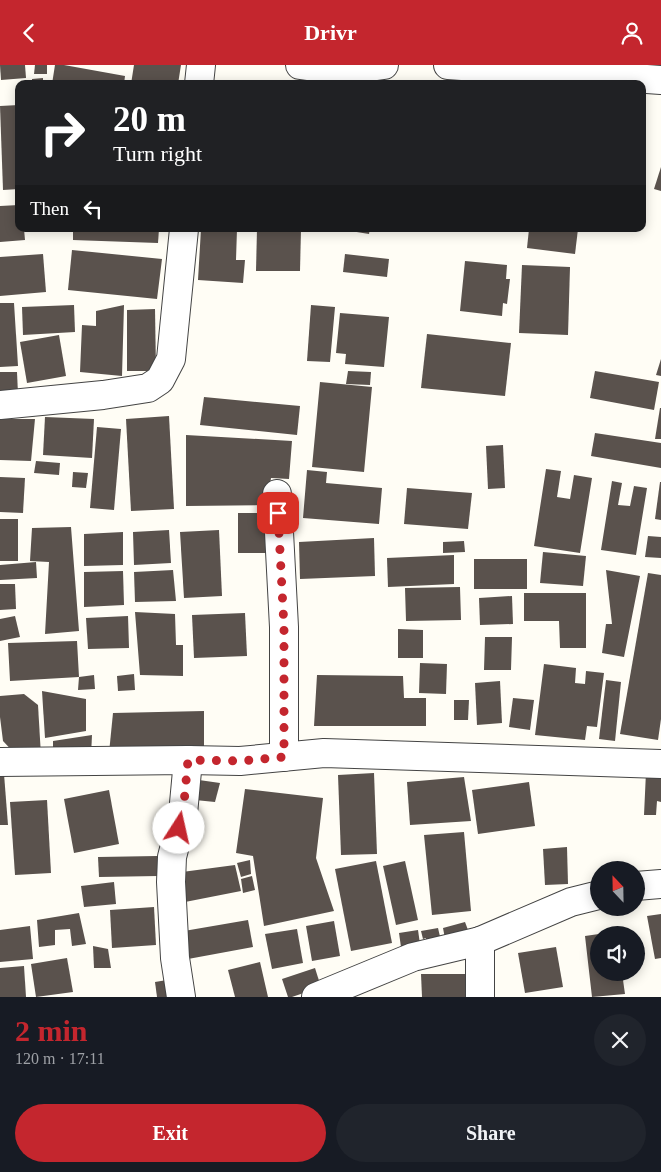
<!DOCTYPE html>
<meta charset="utf-8">
<style>
:root{--surface:#171b24;--page:#20242c;--text:#f1f3f6;--muted:#9ea1a6;--accent:#c4262e}
body{margin:0;font-family:"Times New Roman",serif;background:var(--page);color:var(--text);height:100vh;display:flex;flex-direction:column;font-size:19px;white-space:nowrap}
*{box-sizing:border-box;margin:0}
p{font-size:16px;color:var(--muted)}
.icon{flex:none;width:28px;height:28px;fill:none;stroke:currentColor;stroke-width:2;stroke-linecap:round;stroke-linejoin:round}
.map{position:relative;height:932px;overflow:hidden}
.details{display:flex;flex-direction:column;background:var(--surface);flex:1}
.details>*{flex:none}
.banner{position:absolute;left:15px;top:15px;width:631px;height:152px;border-radius:10px;box-shadow:0 2px 12px #0003;background:#202124;color:#fff;overflow:hidden}
.needle{width:32px;rotate:338deg}
.controls{position:absolute;left:590px;top:796px;display:grid;gap:10px}
.controls a{display:grid;place-items:center;width:55px;height:55px;border-radius:50%;background:var(--surface);box-shadow:0 2px 12px #0003;font-size:25px}
.pin{position:absolute;display:grid;place-items:center;width:42px;height:42px;color:#fff;margin:-21px;border-radius:10px;box-shadow:0 2px 8px #0006}
.me{position:absolute;width:55px;margin:-28px;rotate:10deg;stroke-linejoin:round;filter:drop-shadow(0 0 4px #0008)}
.turn{display:flex;align-items:center;gap:18px;height:105px;padding:0 15px;font-size:22px}
.turn .icon{width:65px;height:65px;stroke-width:2.5}
.turn b{display:block;font-size:35px;line-height:42px}
.then{display:flex;align-items:center;height:48px;padding:0 15px;background:#0003;gap:10px;font-size:19px}
.round{display:grid;place-items:center;flex:none;width:52px;height:52px;border-radius:26px;background:var(--page)}
.head{display:flex;align-items:center;justify-content:space-between;height:85px;padding:0 15px}
h1{font-size:30px;font-weight:700;line-height:38px;color:var(--accent)}
.primary-button{display:flex;gap:10px;margin-top:auto;padding:10px 15px}
.primary-button a{flex:1;height:58px;border-radius:30px;background:var(--accent);color:#fff;font-size:20px;font-weight:700;line-height:58px;text-align:center}
.primary-button a+a{background:var(--page);color:var(--text)}
header{display:flex;justify-content:space-between;align-items:center;height:65px;padding:0 15px;background:var(--accent);color:#fff;font-size:22px;font-weight:700}
.map>svg:first-child{display:block}
.building{fill:#5a524d}
.lines{fill:none;stroke-linecap:round;stroke-linejoin:round}
.minor-casing{stroke:#444;stroke-width:30}
.minor{stroke:#fff;stroke-width:28}
.route{stroke:#c4262e;stroke-width:9;stroke-dasharray:0 16.2}
</style>
<header><svg class="icon" aria-label="back" viewBox="0 0 24 24"><path d="M15 5l-7 7 7 7"/></svg>Drivr<svg class="icon" aria-label="person" viewBox="0 0 24 24"><circle cx="12" cy="8" r="4"/><path d="M4 21q1-7 8-7t8 7"/></svg></header>
<div class="map">
<svg width="661" height="932" viewBox="0 0 661 932">
<rect width="100%" height="100%" fill="#fffdf5"/>
<g class="building">
<polygon points="0,0 25,0 26,13 1,15"/>
<polygon points="35,0 47,0 47,9 34,9"/>
<polygon points="55,0 64,0 125,11 124,19 52,19"/>
<polygon points="134,0 181,0 178,19 131,19"/>
<polygon points="43,13 43,19 32,19 32,14"/>
<polygon points="19,40 19,124 3,125 0,41"/>
<polygon points="661,102 661,126 654,124"/>
<polygon points="19,140 19,164 24,164 25,175 0,177 0,141"/>
<polygon points="73,164 159,164 158,178 73,175"/>
<polygon points="201,164 237,164 236,195 245,195 243,218 198,215"/>
<polygon points="257,164 301,164 300,206 256,206"/>
<polygon points="338,164 370,164 369,169"/>
<polygon points="529,164 578,164 575,189 527,183"/>
<polygon points="72,185 162,194 157,234 68,225"/>
<polygon points="43,189 46,227 0,231 0,192"/>
<polygon points="345,189 389,194 387,212 343,207"/>
<polygon points="465,196 507,200 506,214 510,214 507,239 503,238 502,251 460,246"/>
<polygon points="522,200 570,202 568,270 519,268"/>
<polygon points="0,238 14,238 18,301 0,302"/>
<polygon points="74,240 75,267 23,270 22,242"/>
<polygon points="124,240 122,311 80,307 82,260 96,261 96,246"/>
<polygon points="311,240 335,242 330,297 307,296"/>
<polygon points="155,244 156,306 127,306 127,245"/>
<polygon points="340,248 389,252 384,302 345,299 346,289 336,288"/>
<polygon points="427,269 511,278 505,331 421,323"/>
<polygon points="59,270 66,311 27,318 20,277"/>
<polygon points="661,294 661,311 656,310"/>
<polygon points="348,306 371,307 370,320 346,319"/>
<polygon points="595,306 659,317 654,345 590,333"/>
<polygon points="0,307 17,307 18,329 0,329"/>
<polygon points="320,317 372,322 364,407 312,402"/>
<polygon points="204,332 300,341 297,370 200,360"/>
<polygon points="660,343 661,343 661,374 655,374"/>
<polygon points="169,351 174,444 131,446 126,354"/>
<polygon points="45,352 94,354 92,393 43,390"/>
<polygon points="0,354 35,354 31,396 0,395"/>
<polygon points="97,362 121,364 114,445 90,443"/>
<polygon points="595,368 661,378 661,403 591,391"/>
<polygon points="186,370 292,376 289,414 271,413 267,440 186,441"/>
<polygon points="503,380 505,423 488,424 486,381"/>
<polygon points="36,396 60,398 59,410 34,408"/>
<polygon points="546,404 561,406 557,432 570,434 574,410 592,413 580,488 534,481"/>
<polygon points="307,405 327,407 326,418 382,423 379,459 303,453"/>
<polygon points="73,407 88,408 86,423 72,422"/>
<polygon points="0,412 25,413 23,448 0,447"/>
<polygon points="612,416 622,418 618,440 630,441 634,421 647,423 636,490 601,485"/>
<polygon points="660,417 661,417 661,455 655,454"/>
<polygon points="407,423 472,428 468,464 404,459"/>
<rect x="238" y="448" width="31" height="40"/>
<rect x="0" y="454" width="18" height="42"/>
<polygon points="71,462 79,566 45,569 49,497 30,496 32,463"/>
<polygon points="169,465 171,498 134,500 133,467"/>
<polygon points="219,465 222,531 184,533 180,467"/>
<polygon points="123,467 123,500 84,501 84,469"/>
<polygon points="648,471 661,472 661,493 645,492"/>
<polygon points="374,473 375,511 300,514 299,477"/>
<polygon points="464,476 465,487 443,488 443,477"/>
<polygon points="543,487 586,491 583,521 540,518"/>
<polygon points="454,490 454,519 388,522 387,493"/>
<rect x="474" y="494" width="53" height="30"/>
<polygon points="36,497 37,513 0,515 0,500"/>
<polygon points="173,505 176,536 135,537 134,507"/>
<polygon points="606,505 640,511 624,592 602,588 606,559 612,559"/>
<polygon points="123,506 124,540 84,542 84,507"/>
<polygon points="648,508 661,510 661,654 658,675 620,669"/>
<polygon points="0,519 15,519 16,544 0,545"/>
<polygon points="460,522 461,555 406,556 405,523"/>
<polygon points="524,528 586,528 586,583 560,583 559,556 524,556"/>
<polygon points="512,531 513,559 480,560 479,533"/>
<polygon points="135,547 175,549 176,580 183,580 183,611 140,610"/>
<polygon points="245,548 247,591 194,593 192,550"/>
<polygon points="15,551 20,572 0,576 0,554"/>
<polygon points="128,551 129,583 88,584 86,553"/>
<polygon points="398,564 423,565 423,593 398,593"/>
<polygon points="485,572 512,572 511,605 484,605"/>
<polygon points="77,576 79,612 94,610 95,624 78,625 79,612 10,616 8,578"/>
<polygon points="420,598 447,599 446,629 419,628"/>
<polygon points="544,599 576,603 575,618 585,619 586,606 604,608 597,662 587,661 585,675 535,670"/>
<polygon points="134,609 135,625 118,626 117,611"/>
<polygon points="317,610 403,611 404,633 426,633 426,661 314,661"/>
<polygon points="606,615 621,617 615,676 599,674"/>
<polygon points="500,616 502,658 477,660 475,618"/>
<polygon points="42,626 86,634 86,666 45,673"/>
<polygon points="24,629 38,640 41,691 17,691 3,676 0,652 0,631"/>
<polygon points="513,633 534,635 530,665 509,662"/>
<polygon points="454,635 469,635 468,655 454,655"/>
<polygon points="204,646 204,685 109,688 113,648"/>
<polygon points="92,670 91,691 53,691 53,676"/>
<polygon points="646,707 661,707 661,737 657,736 656,750 644,750"/>
<polygon points="374,708 377,789 341,790 338,710"/>
<polygon points="4,709 8,760 0,760 0,710"/>
<polygon points="464,712 471,756 410,760 407,717"/>
<polygon points="199,715 220,718 215,737 195,735"/>
<polygon points="529,717 535,761 478,769 472,725"/>
<polygon points="245,724 323,733 316,793 334,846 264,861 253,791 236,788"/>
<polygon points="109,725 119,779 74,788 64,734"/>
<polygon points="47,735 51,808 15,810 10,737"/>
<polygon points="464,767 471,846 432,850 424,770"/>
<polygon points="567,782 568,819 545,820 543,784"/>
<polygon points="157,791 158,811 99,812 98,792"/>
<polygon points="250,795 251,809 241,812 237,798"/>
<polygon points="376,796 392,878 351,886 335,804"/>
<polygon points="405,796 418,855 396,860 383,801"/>
<polygon points="235,800 241,826 185,837 182,807"/>
<polygon points="252,811 255,825 243,828 241,814"/>
<polygon points="114,817 116,839 84,842 81,821"/>
<polygon points="154,842 156,880 112,883 110,845"/>
<polygon points="79,848 86,879 72,881 70,864 55,865 55,880 39,882 37,855"/>
<polygon points="661,849 661,893 655,894 647,851"/>
<polygon points="248,855 253,882 188,894 184,866"/>
<polygon points="334,856 340,891 312,896 306,861"/>
<polygon points="465,857 471,873 446,879 443,863"/>
<polygon points="30,861 33,894 0,897 0,865"/>
<polygon points="438,863 442,880 426,880 426,873 423,874 421,866"/>
<polygon points="297,864 303,898 272,904 265,869"/>
<polygon points="418,865 420,879 401,882 399,868"/>
<polygon points="618,867 618,870 600,870 600,869"/>
<polygon points="599,869 599,908 622,908 625,929 592,932 585,871"/>
<polygon points="93,881 108,884 111,903 94,903"/>
<polygon points="556,882 563,922 525,928 518,888"/>
<polygon points="67,893 73,927 36,932 31,899"/>
<polygon points="260,897 268,932 235,932 228,905"/>
<polygon points="24,901 26,932 0,932 0,903"/>
<polygon points="315,903 321,922 292,932 288,932 282,914"/>
<polygon points="421,909 466,909 466,932 422,932"/>
<polygon points="173,914 176,932 157,932 155,917"/>
</g>
<g class="lines">
<g class="minor-casing">
<g id="minor">
<polyline points="300,0 342,6 384,0"/>
<polyline points="448,0 661,15"/>
<polyline points="199,19 201,0"/>
<polyline points="0,340 103,330 148,323 160,315 171,294 184,164"/>
<polyline points="277,429 284,562 284,692"/>
<polyline points="0,697 188,695 240,696 324,688 661,699"/>
<polyline points="636,821 661,819"/>
<polyline points="480,876 480,932"/>
<polyline points="181,932 175,893 171,817 172,792 183,749 188,695"/>
<polyline points="316,932 413,892 480,876 571,837 599,830"/>
</g>
</g>
<use href="#minor" class="minor"/>
</g>
<g class="lines">
<polyline class="route" points="179,763 183,749 188,695 240,696 284,692 284,562 278,448"/>
</g>
</svg>
<div class="controls">
<a><svg class="needle" viewBox="-14 -14 28 28"><path d="M0-13l5 13h-10z" fill="#e53935"/><path d="M0 13l5-13h-10z" fill="#9ea1a6"/></svg></a>
<a><svg class="icon" aria-label="sound" viewBox="0 0 24 24"><path d="M4 9h4l5-4v14l-5-4H4zM17 9q2 3 0 6"/></svg></a>
</div>
<div class="pin" style="left:278px;top:448px;background:#d93025"><svg class="icon" aria-label="arrive" viewBox="0 0 24 24"><path d="M6 21V4h12l-3 4 3 4H6"/></svg></div>
<svg class="me" style="left:179px;top:763px" viewBox="-20 -20 40 40"><circle r="19" fill="#fff"/><path d="M0-13L10 11 0 6-10 11z" fill="#c4262e"/></svg>
<div class="banner">
<div class="turn"><svg class="icon" aria-label="right" viewBox="0 0 24 24"><path d="M7 20v-9h11M14 6l5 5-5 5"/></svg><div><b>20 m</b>Turn right</div></div>
<div class="then">Then<svg class="icon" aria-label="left" viewBox="0 0 24 24"><path d="M17 20v-9H6M10 6l-5 5 5 5"/></svg></div>
</div>
</div>
<section class="details">
<div class="head"><div><h1>2 min</h1><p>120 m · 17:11</p></div><a class="round"><svg class="icon" aria-label="close" viewBox="0 0 24 24"><path d="M6 6l12 12M18 6L6 18"/></svg></a></div>
<div class="primary-button"><a>Exit</a><a>Share</a></div>
</section>
